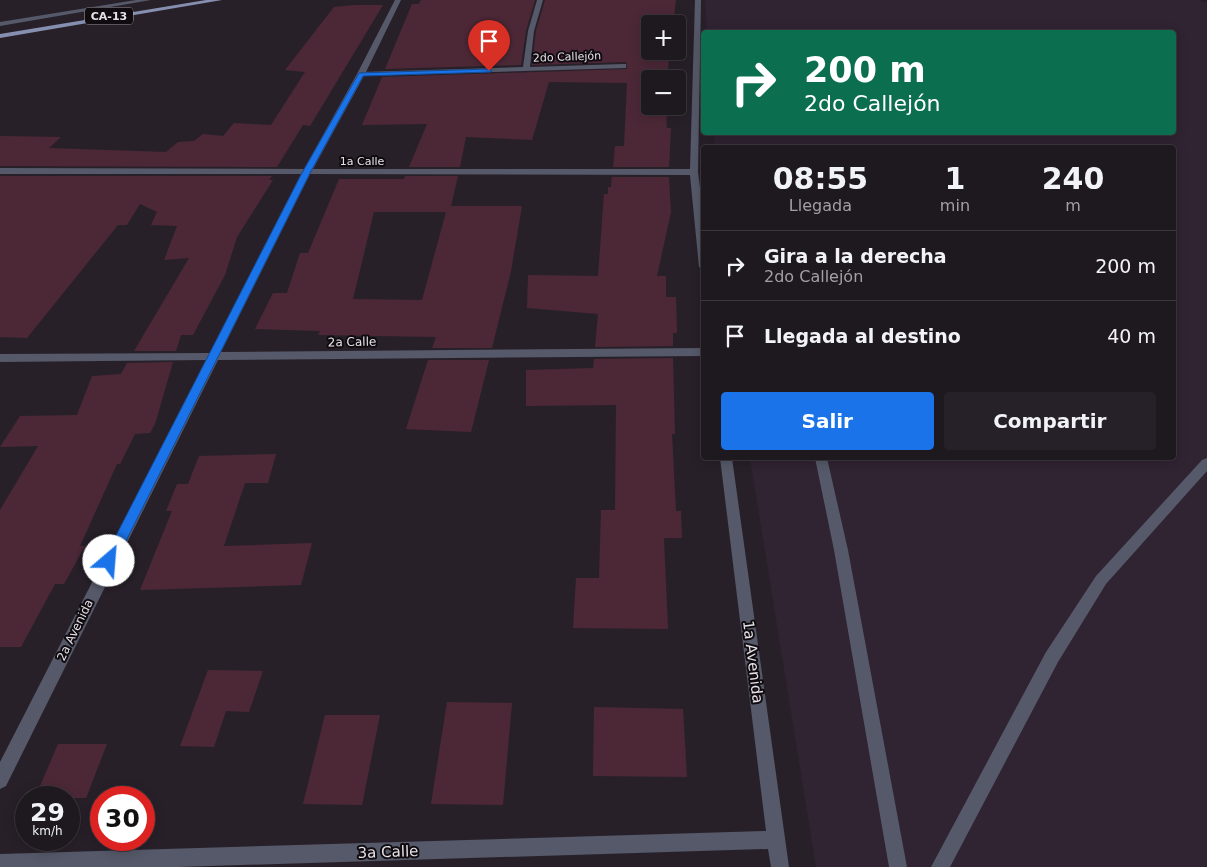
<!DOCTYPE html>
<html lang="es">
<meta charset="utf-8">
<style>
:root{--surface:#1e181f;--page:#262128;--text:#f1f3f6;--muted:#a1a0a4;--line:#3c373d;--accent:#1a73e8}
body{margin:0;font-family:"DejaVu Sans",sans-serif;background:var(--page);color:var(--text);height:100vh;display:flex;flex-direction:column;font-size:19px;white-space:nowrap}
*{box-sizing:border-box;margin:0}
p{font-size:16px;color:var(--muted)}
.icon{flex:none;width:28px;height:28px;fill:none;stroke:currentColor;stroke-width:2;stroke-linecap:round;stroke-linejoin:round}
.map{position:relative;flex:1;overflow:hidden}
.details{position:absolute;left:701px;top:145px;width:475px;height:315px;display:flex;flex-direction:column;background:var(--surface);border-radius:5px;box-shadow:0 2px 12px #0003,0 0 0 1px var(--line)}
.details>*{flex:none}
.top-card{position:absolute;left:701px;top:30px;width:475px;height:105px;border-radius:5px;box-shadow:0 2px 12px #0003,0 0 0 1px var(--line);background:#0b6e4f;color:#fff;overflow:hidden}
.tools{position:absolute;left:641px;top:15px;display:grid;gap:10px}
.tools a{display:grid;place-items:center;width:45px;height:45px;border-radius:5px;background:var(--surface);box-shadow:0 2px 12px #0003,0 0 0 1px var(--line);font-size:25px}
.speed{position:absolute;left:15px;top:786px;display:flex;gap:10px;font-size:25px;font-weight:700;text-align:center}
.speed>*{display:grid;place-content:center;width:65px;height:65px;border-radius:50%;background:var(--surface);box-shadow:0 2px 12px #0003,0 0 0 1px var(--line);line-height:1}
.speed small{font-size:12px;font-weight:400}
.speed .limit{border:8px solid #d22;background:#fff;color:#111}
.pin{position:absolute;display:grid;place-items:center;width:42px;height:42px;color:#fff;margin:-51px -21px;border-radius:50% 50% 50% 0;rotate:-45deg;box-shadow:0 0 5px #0007}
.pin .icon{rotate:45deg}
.me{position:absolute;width:55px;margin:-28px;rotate:27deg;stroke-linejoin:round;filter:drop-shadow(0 0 4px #0008)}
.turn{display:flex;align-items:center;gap:18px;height:105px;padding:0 20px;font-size:22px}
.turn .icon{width:65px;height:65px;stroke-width:2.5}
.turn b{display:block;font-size:35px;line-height:42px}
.eta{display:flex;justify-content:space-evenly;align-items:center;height:85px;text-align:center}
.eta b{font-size:30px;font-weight:800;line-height:35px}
.primary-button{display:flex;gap:10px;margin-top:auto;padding:10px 20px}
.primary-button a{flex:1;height:58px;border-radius:5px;background:var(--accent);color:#fff;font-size:20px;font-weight:800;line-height:58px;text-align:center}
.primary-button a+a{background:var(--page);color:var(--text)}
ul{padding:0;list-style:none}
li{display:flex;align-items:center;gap:15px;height:70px;padding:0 20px;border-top:1px solid var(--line)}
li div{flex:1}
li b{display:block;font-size:19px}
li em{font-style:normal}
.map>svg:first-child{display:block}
.built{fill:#302332}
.building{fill:#4c2836;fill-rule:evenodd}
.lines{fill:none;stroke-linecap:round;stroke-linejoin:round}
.service{fill:#555969;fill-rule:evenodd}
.minor{fill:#555969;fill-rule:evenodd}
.primary{fill:#868faf;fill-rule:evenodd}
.route{fill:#1a73e8;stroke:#114b97}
.labels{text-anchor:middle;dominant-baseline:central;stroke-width:4;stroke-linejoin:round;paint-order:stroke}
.shield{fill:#0f0b0f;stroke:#a6a1a7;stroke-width:1}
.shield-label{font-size:11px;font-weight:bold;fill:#e7e1e8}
.far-street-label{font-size:11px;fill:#e7e1e8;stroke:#0f0b0f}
.street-label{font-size:12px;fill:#e7e1e8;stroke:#0f0b0f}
.near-street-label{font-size:15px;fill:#e7e1e8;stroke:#0f0b0f}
</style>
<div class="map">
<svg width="1207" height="867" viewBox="0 0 1207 867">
<rect width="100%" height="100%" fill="#282029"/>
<polygon class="built" points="705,0 1199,0 1207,3 1207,867 816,867 750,458 1174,458 1174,148 715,148 714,133 1174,132 1174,32 707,32"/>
<g class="building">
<polygon points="421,0 535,0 526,31 521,65 385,69 412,4 419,4"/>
<polygon points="545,0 676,0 673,24 650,24 650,51 670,51 668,70 663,70 664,79 650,79 650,106 666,106 667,128 671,128 669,167 613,167 615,146 624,146 627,83 549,82 532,140 466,137 460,167 409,167 427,124 362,125 382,77 627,69 626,62 532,65 536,31"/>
<polygon points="354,5 383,5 310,126 303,125 277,167 0,166 0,136 61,137 49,148 166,152 178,142 194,141 203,134 223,136 234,123 271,125 305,72 285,70 334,7"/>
<polygon points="0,176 272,176 269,180 273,180 237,237 225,275 193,335 181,335 176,351 134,351 189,258 164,260 177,226 151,225 157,212 140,204 127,225 118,225 27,338 0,337"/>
<path d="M405,176H458L451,206H522L511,271L492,348H432L436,337L318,335L320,331L255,329L273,293H287L300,253H308L339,179H404ZM374,212H446L422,300L353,299Z"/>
<polygon points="612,177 669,177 671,212 657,276 666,276 666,297 676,297 677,333 673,333 673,346 595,347 598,314 527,308 528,275 598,276 604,194 608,194 608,187 611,187"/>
<polygon points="673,358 675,434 672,434 676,511 681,511 682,538 664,538 668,629 573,628 576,578 599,578 601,510 615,510 616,405 526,406 526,370 593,368 594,359"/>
<polygon points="428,360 489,360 471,432 406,429"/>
<polygon points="173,362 155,424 150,433 135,434 120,464 117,464 80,546 85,546 64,584 55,584 21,647 0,647 0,510 38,446 0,447 20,416 77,415 92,376 121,374 127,363"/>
<polygon points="276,454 268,483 245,483 224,546 312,543 301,585 140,590 172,511 166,511 177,484 188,484 199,456"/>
<polygon points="208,670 263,671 249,712 226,711 214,747 180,746"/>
<polygon points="447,702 512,703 503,805 431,804"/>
<polygon points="594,707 683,709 687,777 593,776"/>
<polygon points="325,715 380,715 362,805 303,804"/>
<polygon points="58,744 107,744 86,798 35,798"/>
</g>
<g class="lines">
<g class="service">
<polygon points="537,0 543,0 534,31 530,67 623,64 626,64 626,68 361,76 357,74 361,72 523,67 528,31"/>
<polygon points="815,458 827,458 848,550 907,867 889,867 834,550"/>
<polygon points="1207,458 1207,471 1106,584 1058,662 950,867 931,867 1046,652 1096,576 1202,460"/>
</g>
<g class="minor">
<polygon points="136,0 151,0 0,26 0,22"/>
<polygon points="395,0 401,0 365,74 313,169 690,169 695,0 701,0 698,172 704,220 704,270 699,267 690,175 310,174 221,352 704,348 704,356 218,360 6,786 0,789 0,762 206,360 0,362 0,354 210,353 301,174 0,174 0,168 304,169 357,74"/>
<polygon points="720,458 732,458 789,867 771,867 768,849 178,867 0,867 0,854 766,831"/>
</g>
<polygon class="primary" points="206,0 222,0 0,38 0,34"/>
</g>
<polygon class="route" points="489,69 492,71 491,72 363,76 310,173 114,565 109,567 105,565 103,561 302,173 359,73"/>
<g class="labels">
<rect class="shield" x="85" y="7.5" width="48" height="17" rx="4"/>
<g class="shield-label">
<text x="109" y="16">CA-13</text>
</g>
<g class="far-street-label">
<text transform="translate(567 57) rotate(-2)">2do Callejón</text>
<text x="362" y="161">1a Calle</text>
</g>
<g class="street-label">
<text transform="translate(352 342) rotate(-1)">2a Calle</text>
<text transform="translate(75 630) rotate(-64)">2a Avenida</text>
</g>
<g class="near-street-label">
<text transform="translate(753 662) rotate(83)">1a Avenida</text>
<text transform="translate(388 852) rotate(-2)">3a Calle</text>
</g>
</g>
</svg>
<div class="tools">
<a>+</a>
<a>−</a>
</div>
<div class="speed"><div>29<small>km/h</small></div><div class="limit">30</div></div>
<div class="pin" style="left:489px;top:71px;background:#d93025"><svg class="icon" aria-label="arrive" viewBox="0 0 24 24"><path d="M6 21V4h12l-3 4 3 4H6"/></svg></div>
<svg class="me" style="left:109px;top:561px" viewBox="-20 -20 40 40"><circle r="19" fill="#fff"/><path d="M0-13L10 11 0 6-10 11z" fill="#1a73e8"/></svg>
<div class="top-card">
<div class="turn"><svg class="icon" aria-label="right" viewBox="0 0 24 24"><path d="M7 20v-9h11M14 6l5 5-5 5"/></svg><div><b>200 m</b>2do Callejón</div></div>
</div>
<section class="details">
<div class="eta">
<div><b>08:55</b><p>Llegada</p></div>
<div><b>1</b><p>min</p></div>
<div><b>240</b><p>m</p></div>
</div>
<ul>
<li><svg class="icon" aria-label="right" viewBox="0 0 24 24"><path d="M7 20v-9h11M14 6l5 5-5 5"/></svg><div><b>Gira a la derecha</b><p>2do Callejón</p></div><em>200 m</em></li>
<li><svg class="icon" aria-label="arrive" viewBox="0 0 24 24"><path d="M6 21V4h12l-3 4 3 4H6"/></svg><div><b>Llegada al destino</b></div><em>40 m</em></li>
</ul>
<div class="primary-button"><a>Salir</a><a>Compartir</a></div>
</section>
</div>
